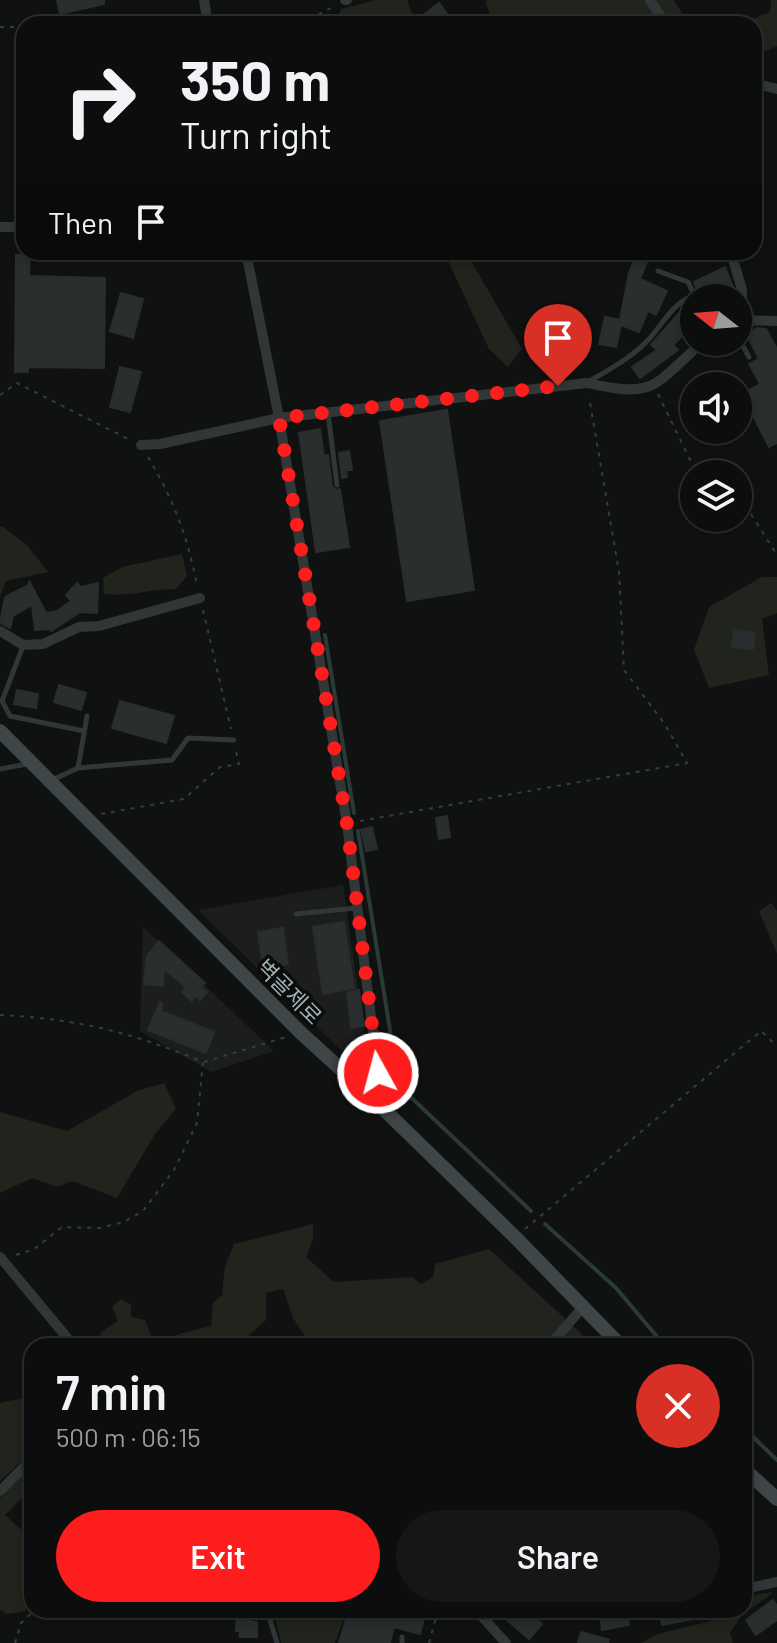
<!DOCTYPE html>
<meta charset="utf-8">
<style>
:root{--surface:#0c0d0d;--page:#151616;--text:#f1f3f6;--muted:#9a9c9d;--line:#2c2d2e;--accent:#fd1d1c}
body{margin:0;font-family:Barlow,"Noto Sans KR",sans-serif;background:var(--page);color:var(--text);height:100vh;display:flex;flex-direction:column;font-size:30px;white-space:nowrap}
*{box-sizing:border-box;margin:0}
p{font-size:26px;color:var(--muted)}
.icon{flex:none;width:44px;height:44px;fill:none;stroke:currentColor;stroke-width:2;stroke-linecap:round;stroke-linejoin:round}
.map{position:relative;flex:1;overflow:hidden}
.panel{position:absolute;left:24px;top:1338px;width:728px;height:280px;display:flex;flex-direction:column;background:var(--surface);border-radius:24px;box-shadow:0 4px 12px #0003,0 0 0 2px var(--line)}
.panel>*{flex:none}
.guide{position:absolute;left:16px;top:16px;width:746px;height:244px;border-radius:24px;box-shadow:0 4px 12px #0003,0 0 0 2px var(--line);background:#0c0d0d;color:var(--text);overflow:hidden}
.needle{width:52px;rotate:287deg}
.tools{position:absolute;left:680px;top:284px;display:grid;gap:16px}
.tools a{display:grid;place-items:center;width:72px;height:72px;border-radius:50%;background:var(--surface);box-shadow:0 4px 12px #0003,0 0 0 2px var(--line);font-size:40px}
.pin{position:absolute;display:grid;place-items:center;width:68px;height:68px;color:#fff;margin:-82px -34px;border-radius:50% 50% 50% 0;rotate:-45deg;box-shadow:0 0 8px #0007}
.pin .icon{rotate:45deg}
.me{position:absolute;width:88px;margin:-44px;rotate:353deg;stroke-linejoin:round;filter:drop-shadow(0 0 6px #0008)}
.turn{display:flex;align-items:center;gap:28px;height:168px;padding:0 32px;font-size:36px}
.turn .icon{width:104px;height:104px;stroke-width:2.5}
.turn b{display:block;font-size:56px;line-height:68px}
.then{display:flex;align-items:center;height:76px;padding:0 32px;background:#0003;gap:16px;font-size:30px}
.round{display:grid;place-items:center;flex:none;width:84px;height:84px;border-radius:42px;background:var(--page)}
.headline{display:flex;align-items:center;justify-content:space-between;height:136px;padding:0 32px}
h1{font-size:48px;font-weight:600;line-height:60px}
.primary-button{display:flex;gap:16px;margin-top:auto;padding:16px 32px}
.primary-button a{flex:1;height:92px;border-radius:48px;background:var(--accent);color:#fff;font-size:32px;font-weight:600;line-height:92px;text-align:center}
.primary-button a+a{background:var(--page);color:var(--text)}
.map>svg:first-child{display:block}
.built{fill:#1c1e1e}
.green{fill:#20241c}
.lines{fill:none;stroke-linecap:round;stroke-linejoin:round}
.stream{stroke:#293a37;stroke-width:4}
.building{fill:#2a2e2e;stroke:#2a2c2e;stroke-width:2}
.path{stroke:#373d3e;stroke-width:2;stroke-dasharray:4 6;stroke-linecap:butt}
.lane{stroke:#313637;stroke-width:5}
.street{stroke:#313637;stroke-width:10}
.secondary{stroke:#3f4647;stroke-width:14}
.route{stroke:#fd1d1c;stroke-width:14;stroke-dasharray:0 25.2}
.labels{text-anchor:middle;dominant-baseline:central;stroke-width:7;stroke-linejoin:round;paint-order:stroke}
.street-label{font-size:22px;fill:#a0b3b3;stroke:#0b0c0c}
</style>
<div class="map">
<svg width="777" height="1643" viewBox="0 0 777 1643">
<rect width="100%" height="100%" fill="#101111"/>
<g class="built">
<polygon points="343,885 369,1064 354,1063 198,910"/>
<polygon points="143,927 274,1051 211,1072 140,1031"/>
</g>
<g class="green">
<path d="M376,0H407L414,19C393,28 358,28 337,20L341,9Z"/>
<polygon points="487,0 674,0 689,24 493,24 486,3"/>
<polygon points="771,0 777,0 777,46 754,56 754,24 739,24 770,12"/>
<polygon points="444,252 466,252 522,349 508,367 489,349"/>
<polygon points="0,527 3,527 27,545 48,572 6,581 0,597"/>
<path d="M182,554L187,576L176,589C151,589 128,597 104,594L103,578L122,567Z"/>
<polygon points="762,577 777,577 777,613 762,619 769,675 709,688 694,650 709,607"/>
<polygon points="771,903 777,911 777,954 759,911"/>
<polygon points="164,1083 176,1109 155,1134 117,1198 72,1181 57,1187 32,1178 0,1193 0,1112 67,1131 137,1091"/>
<polygon points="313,1224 313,1239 306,1257 334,1282 412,1277 421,1284 433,1277 435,1264 489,1249 582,1334 586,1346 311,1346 293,1318 283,1289 266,1293 266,1320 237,1346 99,1345 101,1332 118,1321 112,1307 121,1299 131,1305 131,1317 145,1320 155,1344 182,1333 211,1326 213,1303 222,1295 225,1266 234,1244"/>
<polygon points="32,1396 32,1452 0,1481 0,1403"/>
<polygon points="32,1465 32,1488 5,1515 19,1528 29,1533 32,1530 32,1601 25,1611 7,1614 0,1610 0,1498"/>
<polygon points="774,1592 742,1615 730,1633 733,1643 641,1643 657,1634 719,1619 719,1610 744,1610 744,1596"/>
<polygon points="273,1610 347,1610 335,1643 281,1643"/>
</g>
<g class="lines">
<g class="stream">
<polyline points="325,635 354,813"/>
<polyline points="358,831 399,1086 531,1211"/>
<polyline points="545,1224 616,1288 665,1346"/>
<polyline points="744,1428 777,1460"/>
</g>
</g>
<g class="building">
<polygon points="57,0 104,0 104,4 60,14"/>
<polygon points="439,3 451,19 444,24 427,24 422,16"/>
<polygon points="16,255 30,255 29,276 105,278 104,368 28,367 28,372 15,372"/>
<polygon points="636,255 648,259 640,279 667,291 656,315 648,311 639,332 621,325 616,347 599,344 605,317 620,320 629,273"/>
<polygon points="725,267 733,287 715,298 700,298 694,282"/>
<polygon points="121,293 143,299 133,338 110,331"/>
<polygon points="692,302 694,324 673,345 678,350 640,378 632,367 657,350 651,345 685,306"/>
<polygon points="757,328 766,329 777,349 777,443 769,447 742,394 760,384 749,364 759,359 747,335"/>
<polygon points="120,367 141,372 130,412 110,407"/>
<polygon points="447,410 474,590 407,601 380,421"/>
<polygon points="320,429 324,456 328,455 332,486 336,490 340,489 349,547 316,552 299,433"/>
<polygon points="349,451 352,470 346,470 347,477 342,478 339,453"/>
<polygon points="29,581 46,613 57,611 71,601 66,595 77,583 81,587 98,583 97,613 80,612 51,631 50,629 35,630 32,605 13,616 10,628 0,623 5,597 29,585"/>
<polygon points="734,630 755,633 753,649 732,647"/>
<polygon points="59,685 86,693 81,710 54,702"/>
<polygon points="17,690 38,694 36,708 14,704"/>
<polygon points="120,701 174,716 166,743 112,728"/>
<polygon points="447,816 450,837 439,839 436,818"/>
<polygon points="372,827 377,849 366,851 361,830"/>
<polygon points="344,922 354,988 323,994 313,927"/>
<polygon points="283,928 288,964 263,968 258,932"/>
<polygon points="159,941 205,983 201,988 207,992 200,1000 195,996 192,1001 182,992 186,987 164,969 163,986 144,984 147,956"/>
<polygon points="359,990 364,1026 351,1028 347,992"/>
<polygon points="160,1002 162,1003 161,1016 164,1012 214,1032 206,1053 148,1030"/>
<polygon points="773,1600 777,1606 777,1620 756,1635 746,1620"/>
<polygon points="349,1610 426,1610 420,1634 394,1627 390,1643 339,1643"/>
<polygon points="515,1610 525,1610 542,1624 529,1639 507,1620"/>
<polygon points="599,1610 627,1610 629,1625 602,1630"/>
<polygon points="659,1610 714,1610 714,1615 662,1625"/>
<polygon points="237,1612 251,1612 251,1622 257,1622 257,1637 240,1637 240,1631 236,1631"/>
<polygon points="581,1632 609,1640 608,1643 578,1643"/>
</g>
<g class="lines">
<g class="path">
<polyline points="239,24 317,15 335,6"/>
<polyline points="0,27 24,27"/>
<polyline points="658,394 695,470 708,474"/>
<polyline points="0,395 17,383 130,440"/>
<path d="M148,457C174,501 187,535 197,585"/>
<polyline points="738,499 747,508 777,555"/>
<polyline points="203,610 231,729"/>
<polyline points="101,814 184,799 220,767 239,764 236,751"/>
<polyline points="360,821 687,763 664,723 624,670 619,572 589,397"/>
<path d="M0,1015C78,1019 131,1032 203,1062L197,1123L174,1170L143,1211L124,1222L99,1228L62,1227L33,1250L15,1255"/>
<polyline points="204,1062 286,1037"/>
<polyline points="525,1229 761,1031 777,1046"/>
<polyline points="15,1643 21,1623 35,1610"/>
<polyline points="429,1643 438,1610"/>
</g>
<g class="lane">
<polyline points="658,271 688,282 695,297"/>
<polyline points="738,337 749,357"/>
<path d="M588,382C610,369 633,357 650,338C664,322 673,303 694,295"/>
<polyline points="328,413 337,485"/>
<polyline points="23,646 2,701 10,716 84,731"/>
<polyline points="78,768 172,760 188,738 234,740"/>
<polyline points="0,769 27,764"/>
<polyline points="50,781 78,768 87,716"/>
<polyline points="296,914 356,908"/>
<polyline points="267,1610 277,1643"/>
<polyline points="402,1643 402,1637"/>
</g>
<g class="street">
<polyline points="204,0 208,24"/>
<polyline points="345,0 347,0"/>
<polyline points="650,0 666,24"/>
<polyline points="754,83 777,89"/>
<polyline points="0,227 24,227"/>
<polyline points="246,252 279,418 347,824 378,1073 366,1092"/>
<polyline points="731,252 742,290 742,320 738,322"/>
<polyline points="742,320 777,321"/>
<path d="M141,445L160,444L279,418L587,383C657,399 653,385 703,342"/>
<polyline points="0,631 23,645 43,644 79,627 99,626 200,598"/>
<polyline points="0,1257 74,1346"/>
<polyline points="549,1346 583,1307"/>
<polyline points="0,1491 32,1459"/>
<polyline points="744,1589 777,1582"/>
<polyline points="476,1610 506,1643"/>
</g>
<g class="secondary">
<polyline points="0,731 301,1033 366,1092 515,1237 621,1346"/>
<polyline points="744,1469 777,1499"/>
</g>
</g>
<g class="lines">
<polyline class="route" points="378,1073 347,824 279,418 558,386"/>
</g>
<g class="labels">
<g class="street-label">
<text transform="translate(290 991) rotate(45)">벽골제로</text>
</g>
</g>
</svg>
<div class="tools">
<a><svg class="needle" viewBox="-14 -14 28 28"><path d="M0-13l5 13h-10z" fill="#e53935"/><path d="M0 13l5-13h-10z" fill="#9a9c9d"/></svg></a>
<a><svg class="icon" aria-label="sound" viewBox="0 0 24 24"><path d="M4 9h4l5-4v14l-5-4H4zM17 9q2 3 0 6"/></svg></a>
<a><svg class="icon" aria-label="layers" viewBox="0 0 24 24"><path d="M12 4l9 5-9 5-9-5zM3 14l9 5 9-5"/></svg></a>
</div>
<div class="pin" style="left:558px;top:386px;background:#d93025"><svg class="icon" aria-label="arrive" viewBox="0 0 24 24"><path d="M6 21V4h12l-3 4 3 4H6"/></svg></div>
<svg class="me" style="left:378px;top:1073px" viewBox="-20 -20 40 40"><circle r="17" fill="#fd1d1c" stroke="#fff" stroke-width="3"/><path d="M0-11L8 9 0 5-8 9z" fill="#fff"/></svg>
<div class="guide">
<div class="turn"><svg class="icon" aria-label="right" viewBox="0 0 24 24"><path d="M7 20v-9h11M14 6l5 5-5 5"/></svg><div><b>350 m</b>Turn right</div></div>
<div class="then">Then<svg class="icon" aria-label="arrive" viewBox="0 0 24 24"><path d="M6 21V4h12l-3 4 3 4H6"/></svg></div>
</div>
<section class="panel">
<div class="headline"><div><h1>7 min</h1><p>500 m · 06:15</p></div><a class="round" style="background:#d93025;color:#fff"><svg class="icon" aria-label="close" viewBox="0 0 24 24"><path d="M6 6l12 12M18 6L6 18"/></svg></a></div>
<div class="primary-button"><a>Exit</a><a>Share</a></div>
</section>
</div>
